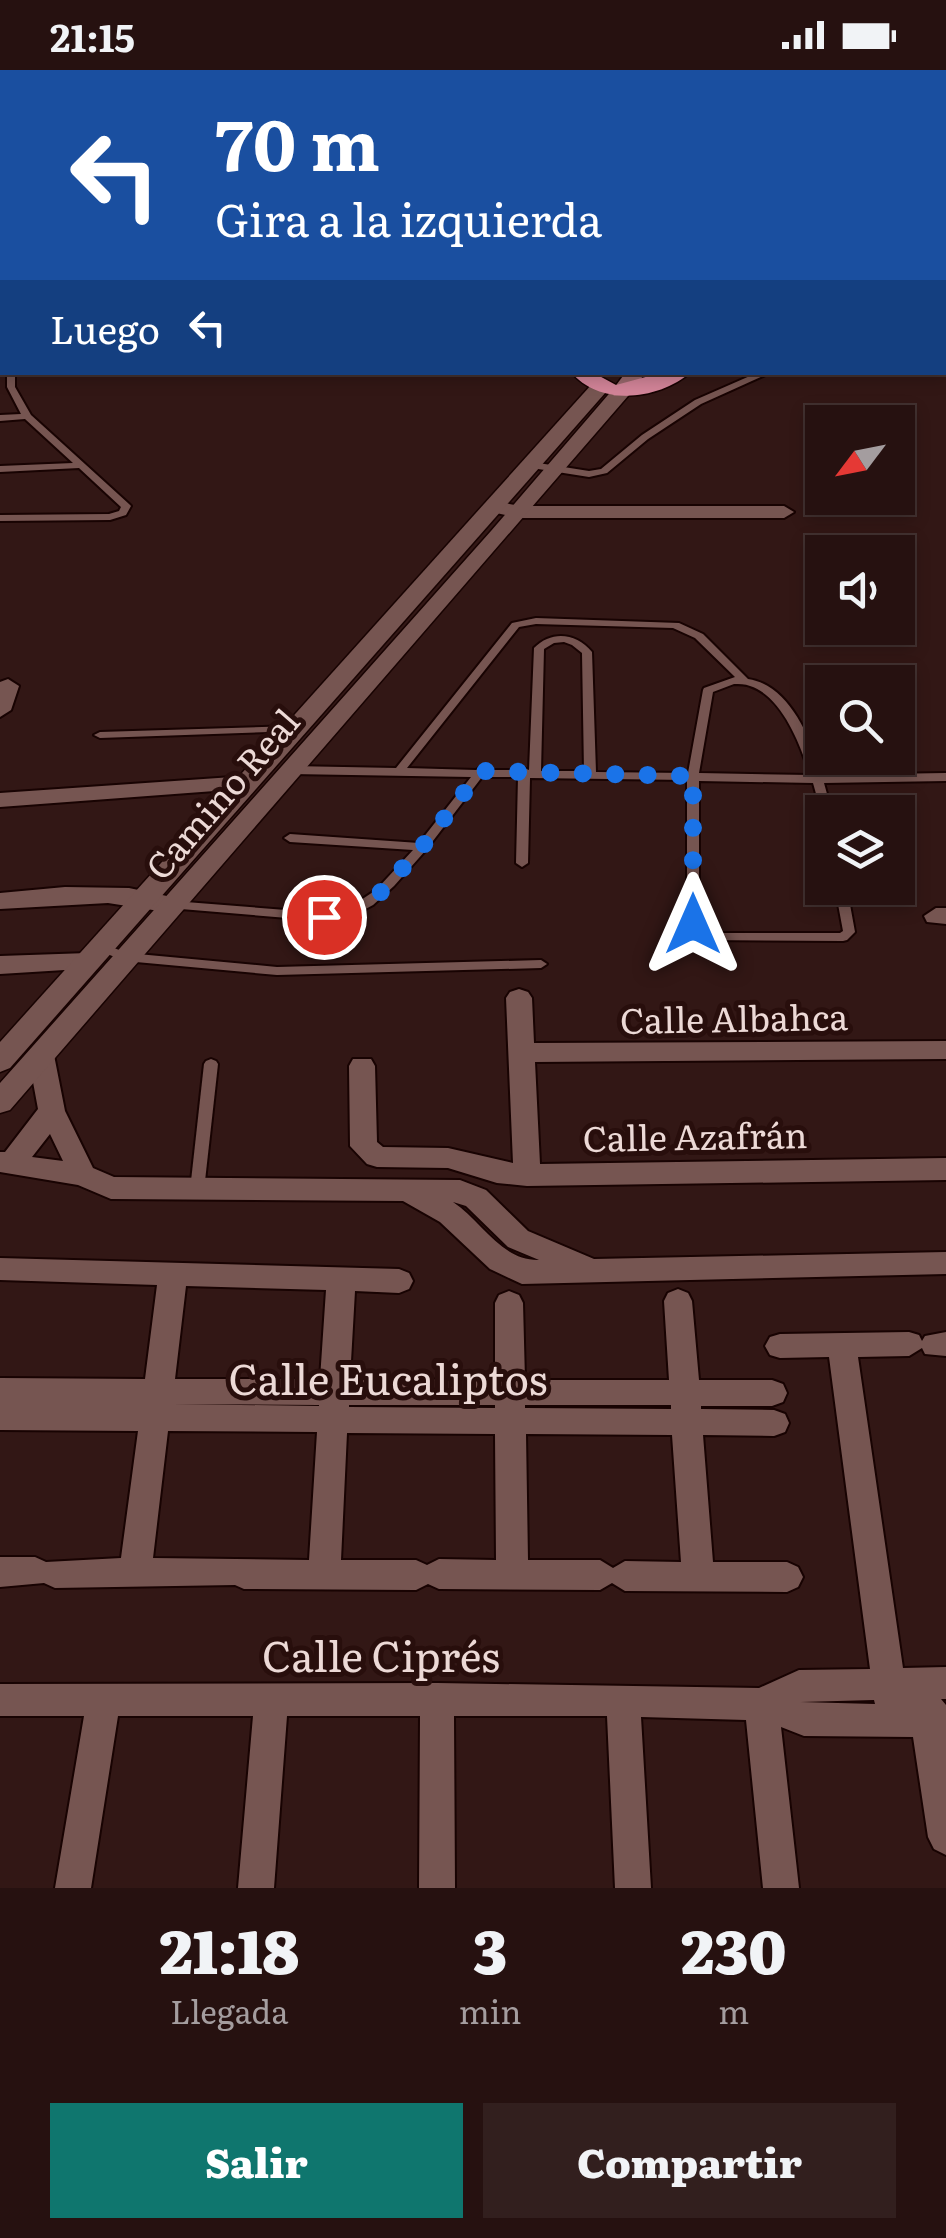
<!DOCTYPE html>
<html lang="es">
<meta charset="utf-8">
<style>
:root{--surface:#261110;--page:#321f1e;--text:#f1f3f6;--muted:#a49d9f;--line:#423130;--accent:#0f766e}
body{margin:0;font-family:Literata,serif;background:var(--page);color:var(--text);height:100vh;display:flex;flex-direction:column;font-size:38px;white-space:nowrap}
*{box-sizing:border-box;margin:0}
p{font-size:32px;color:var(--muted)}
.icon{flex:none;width:55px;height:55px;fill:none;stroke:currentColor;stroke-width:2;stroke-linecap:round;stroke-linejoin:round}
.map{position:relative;height:1818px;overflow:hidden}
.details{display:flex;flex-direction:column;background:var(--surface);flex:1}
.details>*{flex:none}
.banner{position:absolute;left:0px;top:0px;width:948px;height:305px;box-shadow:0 5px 15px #0003,0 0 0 2px var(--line);background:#1a4fa0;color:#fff;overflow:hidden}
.needle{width:65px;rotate:238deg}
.controls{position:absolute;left:805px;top:335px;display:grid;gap:20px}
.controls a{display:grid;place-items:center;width:110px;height:110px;border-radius:0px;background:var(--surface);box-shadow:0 5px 15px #0003,0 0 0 2px var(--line);font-size:50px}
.pin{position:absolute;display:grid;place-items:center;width:85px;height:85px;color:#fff;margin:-42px;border:5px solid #fff;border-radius:50%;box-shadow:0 2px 10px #0007}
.me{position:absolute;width:110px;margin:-55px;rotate:0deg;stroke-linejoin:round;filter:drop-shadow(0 0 8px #0008)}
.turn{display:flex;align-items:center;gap:35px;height:210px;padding:0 50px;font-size:45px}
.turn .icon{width:130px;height:130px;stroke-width:2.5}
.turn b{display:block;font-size:70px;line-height:85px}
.then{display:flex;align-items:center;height:95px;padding:0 50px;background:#0003;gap:20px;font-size:38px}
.eta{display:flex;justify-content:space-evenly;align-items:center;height:170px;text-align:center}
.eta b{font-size:60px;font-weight:800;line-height:70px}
.action{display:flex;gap:20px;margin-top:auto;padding:20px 50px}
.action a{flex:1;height:115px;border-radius:0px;background:var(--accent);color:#fff;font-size:40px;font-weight:800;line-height:115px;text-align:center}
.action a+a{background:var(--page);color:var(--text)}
.status{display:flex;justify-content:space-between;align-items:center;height:70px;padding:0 50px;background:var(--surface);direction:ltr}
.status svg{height:28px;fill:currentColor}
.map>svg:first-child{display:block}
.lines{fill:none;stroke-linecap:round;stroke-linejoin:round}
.service-casing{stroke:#180302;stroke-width:4}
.minor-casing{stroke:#180302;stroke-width:4}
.tertiary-casing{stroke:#180302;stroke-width:3}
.secondary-casing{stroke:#180302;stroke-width:3}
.trunk-casing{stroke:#180302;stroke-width:3}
.service{fill:#765551;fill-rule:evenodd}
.minor{fill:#765551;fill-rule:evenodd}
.tertiary{fill:#765551;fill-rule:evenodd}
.secondary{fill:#98676b;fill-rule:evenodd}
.trunk{fill:#d28498;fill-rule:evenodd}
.route{stroke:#1a73e8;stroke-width:18;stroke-dasharray:0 32.4}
.labels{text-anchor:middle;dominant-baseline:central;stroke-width:10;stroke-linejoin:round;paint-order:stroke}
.street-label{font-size:35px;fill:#ecd9d6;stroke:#280e0c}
.near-street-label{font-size:42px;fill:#ecd9d6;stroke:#280e0c}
</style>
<div class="status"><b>21:15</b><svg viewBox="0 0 49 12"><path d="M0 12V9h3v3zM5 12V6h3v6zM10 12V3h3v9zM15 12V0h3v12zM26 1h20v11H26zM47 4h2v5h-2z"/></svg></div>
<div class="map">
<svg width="946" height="1818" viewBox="0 0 946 1818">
<rect width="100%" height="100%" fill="#321715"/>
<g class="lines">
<g class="service-casing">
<g id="service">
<rect x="945" y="17" width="1" height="4"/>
<rect x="945" y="29" width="1" height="4"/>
<rect x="945" y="256" width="1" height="6"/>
<polygon points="7,302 15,302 15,317 31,345 129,434 131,436 126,445 110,450 0,451 0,445 109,444 119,441 121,437 79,398 0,402 0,396 73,393 25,349 0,351 0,345 21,344 7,317"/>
<polygon points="759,302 772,302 701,334 648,369 607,403 589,407 532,398 527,395 532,392 589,401 601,399 642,365 695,330"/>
<path d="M536,548L679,553L703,564L748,609C790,615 811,670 822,705L946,703V711L824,713L832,742H822V745L813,713L699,711V853L708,863H840L843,861L835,818H847L855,862L847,870L843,871L701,870L687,854V710L530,708L528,793L522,797L516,793L518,707H482L426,780L394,816L373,835L360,842L324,851L169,838L167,835L169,832L173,831L324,843L340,840L352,836L376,820L413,780L290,772L284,768L290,764L419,773L471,707L291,704L285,700L291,696L396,698L512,553ZM536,554L673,558L695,568L735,607L704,618L703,620L688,703L596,702L592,582C576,563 552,560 534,578L529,700L524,698L519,700H486L481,697L476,700L407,698L519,557ZM564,572L572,575L582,583L584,701H541L544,579L554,573ZM734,614C739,614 745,614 750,616C782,626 801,676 810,705L699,703L713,622Z"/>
<polygon points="295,656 300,659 299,661 100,668 94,665 100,662"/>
<polygon points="101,873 127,883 277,897 541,890 547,894 541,898 277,905 125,891 97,880 95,877"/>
<polygon points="211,989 216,991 218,994 204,1120 202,1124 197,1125 192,1124 190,1120 204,994 206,991"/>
</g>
</g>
<g class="minor-casing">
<g id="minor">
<rect x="0" y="14" width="2" height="8"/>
<polygon points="0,111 2,112 2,122 0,121"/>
<polygon points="494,431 520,436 784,436 794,442 784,448 520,448 487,441 487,433"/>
<polygon points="8,609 19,616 11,640 0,647 0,612"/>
<polygon points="247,706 258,713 255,718 0,737 0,723"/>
<polygon points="65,817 129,818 181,829 184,835 172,843 108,833 0,839 0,823"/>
<polygon points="936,838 946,838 946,854 927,852 924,846"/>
<polygon points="88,883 97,886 100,892 97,898 0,904 0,886"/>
<polygon points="519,919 528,922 532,928 534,973 946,971 946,989 535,992 540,1094 946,1088 946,1110 527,1116 497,1113 448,1098 377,1097 367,1094 350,1076 349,996 353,989 371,989 375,996 377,1072 383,1077 448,1078 513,1093 506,928 510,922"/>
<path d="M41,976L50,978L54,985L65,1041L93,1098L114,1107L460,1110L486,1120L528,1161L594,1189L946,1182V1204L522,1214L490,1199L440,1152L403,1131L111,1129L78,1115L0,1102V1082H5L38,1039L28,985L32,978ZM50,1064L63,1091L32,1087ZM453,1132L466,1136L508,1177L539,1190C501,1191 482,1151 453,1132Z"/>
<path d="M0,1188L399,1199L409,1203L413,1211L409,1219L399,1223L355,1221L350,1309L495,1310V1233L499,1225L509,1221L519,1225L523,1233L525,1310H669L664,1231L668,1223L678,1219L688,1223L692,1231L699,1310H772L783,1314L787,1323L783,1332L772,1336H701V1339L774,1340L785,1344L789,1353L785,1362L774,1366L703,1365L713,1492H787L798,1497L803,1507L798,1517L787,1522L625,1521L612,1513L600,1520L439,1519L428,1514L416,1520L244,1519L235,1515L55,1518L44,1513L0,1517V1487H35L46,1492L121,1488L138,1361L0,1360V1334H141H0V1308L145,1309L157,1215L0,1210ZM186,1216L326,1220L320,1309H175ZM172,1334L319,1335V1336ZM349,1335H495V1338L349,1337ZM525,1335H671V1339L525,1338ZM168,1361L317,1362L309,1490L153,1488ZM347,1363L495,1364L496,1490L439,1489L427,1495L416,1490H341ZM526,1364L672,1365L681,1492L625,1491L613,1498L600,1490H528Z"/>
<path d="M909,1262L919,1265L922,1271L925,1266L946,1262V1286L925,1284L922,1278L909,1286L858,1287L903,1598L946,1597V1629H941L946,1635V1785L934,1779L928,1767L913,1667L804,1666L781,1657L799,1818H763L746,1650L641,1647L651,1818H615L607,1646H454L455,1818H419L420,1646H287L274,1818H238L253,1646H118L91,1818H55L84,1646H0V1614L437,1613L759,1618L799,1600L870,1599L829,1287L780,1288L770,1285L765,1276L770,1267L780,1264ZM874,1630L875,1634L800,1632H801Z"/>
</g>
</g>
<g class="tertiary-casing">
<g id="tertiary">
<polygon points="599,312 609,318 606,322 10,998 0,1002 0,972 592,314"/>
<polygon points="621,316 631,322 628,326 10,1040 0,1043 0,1013 491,461 614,318"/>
</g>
</g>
<g class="secondary-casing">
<polygon id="secondary" points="626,302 646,302 628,326 614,326 611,322"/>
</g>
<g class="trunk-casing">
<g id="trunk">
<rect x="945" y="129" width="1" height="10"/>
<rect x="945" y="156" width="1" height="10"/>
<rect x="945" y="194" width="1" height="10"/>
<rect x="945" y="230" width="1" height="12"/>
<polygon points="0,237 2,238 2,249 0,249"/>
<rect x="0" y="280" width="2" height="12"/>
<path d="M571,302H592L616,315L664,302H691C659,330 600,337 571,302Z"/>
</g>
</g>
<use href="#service" class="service"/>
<use href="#minor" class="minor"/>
<use href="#tertiary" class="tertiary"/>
<use href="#secondary" class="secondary"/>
<use href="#trunk" class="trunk"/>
</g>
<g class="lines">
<polyline class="route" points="324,847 348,845 369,835 422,777 481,701 693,706 693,854"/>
</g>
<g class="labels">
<g class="street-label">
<text transform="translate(221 723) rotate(-49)">Camino Real</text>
<text transform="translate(734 947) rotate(-1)">Calle Albahca</text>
<text transform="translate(695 1065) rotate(-1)">Calle Azafrán</text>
</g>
<g class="near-street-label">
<text x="388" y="1307">Calle Eucaliptos</text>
<text x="381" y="1584">Calle Ciprés</text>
</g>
</g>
</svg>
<div class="controls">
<a><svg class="needle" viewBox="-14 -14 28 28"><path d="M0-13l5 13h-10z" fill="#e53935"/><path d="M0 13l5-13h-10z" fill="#a49d9f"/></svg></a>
<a><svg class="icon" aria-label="sound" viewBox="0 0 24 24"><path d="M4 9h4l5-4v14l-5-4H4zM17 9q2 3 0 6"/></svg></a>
<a><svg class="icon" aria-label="search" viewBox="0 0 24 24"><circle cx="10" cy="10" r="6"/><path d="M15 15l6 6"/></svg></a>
<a><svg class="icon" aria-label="layers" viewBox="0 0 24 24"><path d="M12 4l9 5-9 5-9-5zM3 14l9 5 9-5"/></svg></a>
</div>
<div class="pin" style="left:324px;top:847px;background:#d93025"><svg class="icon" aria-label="arrive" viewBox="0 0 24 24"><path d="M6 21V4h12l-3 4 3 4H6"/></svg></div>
<svg class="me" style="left:693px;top:854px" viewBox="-20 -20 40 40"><path d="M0-17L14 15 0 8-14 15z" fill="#1a73e8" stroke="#fff" stroke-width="4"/></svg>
<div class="banner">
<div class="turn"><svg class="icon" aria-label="left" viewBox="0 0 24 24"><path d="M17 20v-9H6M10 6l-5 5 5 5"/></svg><div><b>70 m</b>Gira a la izquierda</div></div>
<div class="then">Luego<svg class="icon" aria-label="left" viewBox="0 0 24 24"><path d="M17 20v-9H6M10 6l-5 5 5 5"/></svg></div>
</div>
</div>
<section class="details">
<div class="eta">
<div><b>21:18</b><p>Llegada</p></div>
<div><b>3</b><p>min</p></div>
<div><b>230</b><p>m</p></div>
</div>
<div class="action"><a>Salir</a><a>Compartir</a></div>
</section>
